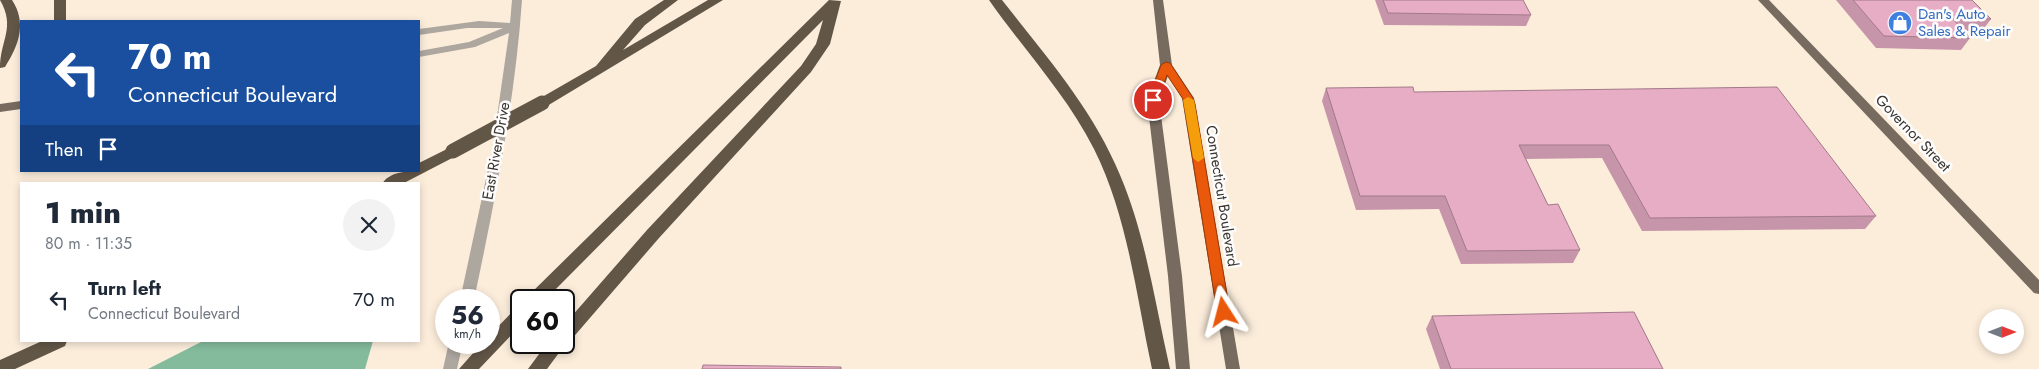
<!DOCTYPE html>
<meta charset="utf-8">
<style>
:root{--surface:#fff;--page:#f2f2f3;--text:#1f2937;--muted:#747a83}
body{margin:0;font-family:Jost,sans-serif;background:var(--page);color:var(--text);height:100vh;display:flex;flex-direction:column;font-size:19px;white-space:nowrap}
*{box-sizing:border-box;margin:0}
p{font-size:16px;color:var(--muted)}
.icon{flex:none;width:28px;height:28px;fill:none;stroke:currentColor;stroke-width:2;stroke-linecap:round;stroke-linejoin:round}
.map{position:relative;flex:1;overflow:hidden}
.side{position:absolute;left:20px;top:182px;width:400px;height:160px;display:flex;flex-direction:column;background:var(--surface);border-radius:0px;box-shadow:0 2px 8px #0003}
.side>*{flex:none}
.banner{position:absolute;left:20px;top:20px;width:400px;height:152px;border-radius:0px;box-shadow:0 2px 8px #0003;background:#1a4fa0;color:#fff;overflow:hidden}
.needle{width:32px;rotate:90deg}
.buttons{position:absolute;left:1979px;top:309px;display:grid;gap:10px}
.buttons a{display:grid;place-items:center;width:45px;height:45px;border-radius:50%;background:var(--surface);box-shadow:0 2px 8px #0003;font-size:25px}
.speed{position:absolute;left:435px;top:289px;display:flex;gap:10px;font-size:25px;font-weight:700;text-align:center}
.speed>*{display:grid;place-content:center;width:65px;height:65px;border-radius:50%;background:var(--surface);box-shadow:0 2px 8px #0003;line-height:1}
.speed small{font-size:12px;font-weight:400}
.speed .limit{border:2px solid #111;border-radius:8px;background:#fff;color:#111}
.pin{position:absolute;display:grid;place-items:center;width:42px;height:42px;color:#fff;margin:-21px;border:2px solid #fff;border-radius:50%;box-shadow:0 1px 5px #0007}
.me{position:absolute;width:55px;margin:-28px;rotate:351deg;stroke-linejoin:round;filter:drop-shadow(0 0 4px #0008)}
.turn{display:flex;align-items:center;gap:18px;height:105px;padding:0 25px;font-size:22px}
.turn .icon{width:65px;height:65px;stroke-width:2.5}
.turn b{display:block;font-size:35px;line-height:42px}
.then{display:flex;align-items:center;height:48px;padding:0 25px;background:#0003;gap:10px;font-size:19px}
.round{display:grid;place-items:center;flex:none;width:52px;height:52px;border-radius:26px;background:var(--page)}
.summary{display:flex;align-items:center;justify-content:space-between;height:85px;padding:0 25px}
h1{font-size:30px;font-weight:800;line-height:38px}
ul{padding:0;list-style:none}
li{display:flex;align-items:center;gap:15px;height:65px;padding:0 25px}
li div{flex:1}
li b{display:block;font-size:19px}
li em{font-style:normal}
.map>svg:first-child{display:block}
.forest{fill:#84bb9c}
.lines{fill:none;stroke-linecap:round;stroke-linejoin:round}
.minor{fill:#ada7a0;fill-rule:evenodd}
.major{fill:#766b5e;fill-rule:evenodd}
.highway{fill:#625647;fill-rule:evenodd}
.highway-bridge{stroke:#625647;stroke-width:15}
.wall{fill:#c795a9}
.building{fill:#e7adc4;stroke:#a27989}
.route{fill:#ea580c;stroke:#983908}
.slow{fill:#f59e0b}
.labels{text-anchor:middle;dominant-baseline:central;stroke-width:5;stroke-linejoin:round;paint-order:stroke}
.shop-label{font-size:15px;fill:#366cbe;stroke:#fdfdfd;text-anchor:start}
.street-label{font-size:15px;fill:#3b352e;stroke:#fdfdfd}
</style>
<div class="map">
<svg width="2039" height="369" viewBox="0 0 2039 369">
<rect width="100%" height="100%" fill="#fceddb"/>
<polygon class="forest" points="203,341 373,341 365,369 148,369"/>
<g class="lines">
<g class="minor">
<path d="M512,0H522C515,101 495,200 474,300H460L492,151L509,33L475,47L419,57V51L469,42L503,28H467L419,35V29L479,21L510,23Z"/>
<polygon points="449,342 463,342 457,369 443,369"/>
</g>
<g class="major">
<polygon points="1153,0 1163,0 1172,65 1194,98 1240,369 1226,369 1182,98 1168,76 1159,100 1182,276 1190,369 1176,369 1168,276 1147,100 1160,65"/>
<polygon points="1758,0 1769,0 2039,280 2039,294 2034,293"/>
<polygon points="21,101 21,109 0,112 0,104"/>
</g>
<g class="highway">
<path d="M0,0H12C27,23 19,45 5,67L0,68C0,40 16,28 0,0Z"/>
<rect x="54" y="0" width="12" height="21"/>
<polygon points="664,0 678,0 645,25 623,50 708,0 723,0 547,106 537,106 535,103 537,100 596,66 635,19"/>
<polygon points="829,0 841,1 830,44 811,72 659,238 570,341 567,342 547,369 528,369 548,342 564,342 564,325 647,230 801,66 816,44 823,20 545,300 527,300 529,295"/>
<path d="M989,0H1002C1045,55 1093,109 1120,175C1146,236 1155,304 1170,369H1152C1136,295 1128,217 1094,149C1066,94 1024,50 989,0Z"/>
<path d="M453,146L458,147L460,151L458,155L402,184H382C389,172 406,171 419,171V163Z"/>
<polygon points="521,307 521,325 479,369 459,369 483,342 489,342 489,336 515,309"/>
<polygon points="42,341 67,341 65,346 15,369 0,369 0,360"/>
</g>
<polyline class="highway-bridge" points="453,151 542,103"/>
</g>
<g class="wall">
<polygon points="1375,0 1523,0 1531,15 1526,26 1384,25"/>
<polygon points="1836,0 1972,0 1991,19 1982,31 1963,31 1970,38 1961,50 1876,48"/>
<polygon points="1326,88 1414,92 1876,216 1865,229 1642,231 1602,158 1525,159 1548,205 1580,250 1573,263 1461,264 1439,209 1356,210 1322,101"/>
<polygon points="1432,316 1663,369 1440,369 1426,329"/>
</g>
<g class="building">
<polygon points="1383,0 1523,0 1531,15 1388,13"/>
<polygon points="1853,0 1972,0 1991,19 1952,18 1970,38 1884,36"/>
<polygon points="1413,87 1414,92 1777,87 1876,216 1650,218 1609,145 1519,145 1548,205 1558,204 1580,250 1467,251 1445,196 1360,196 1326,88"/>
<polygon points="1634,312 1663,369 1451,369 1432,316"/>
<polygon points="703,365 841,367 841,369 702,369"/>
</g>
<polygon class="route" points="1166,62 1170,63 1193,98 1195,104 1230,312 1224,317 1217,312 1183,99 1167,75 1157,103 1153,104 1148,100 1161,65"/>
<polygon class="slow" points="1188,97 1194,100 1204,158 1198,162 1193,158 1183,100"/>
<defs>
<g id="shop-disc" transform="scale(1.25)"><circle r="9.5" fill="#3f7fe0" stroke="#fdfdfd"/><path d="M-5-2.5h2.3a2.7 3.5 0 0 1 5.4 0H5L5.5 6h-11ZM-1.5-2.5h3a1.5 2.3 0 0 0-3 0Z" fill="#fff"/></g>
</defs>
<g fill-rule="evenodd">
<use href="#shop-disc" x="1900" y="23"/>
</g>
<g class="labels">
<g class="shop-label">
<text x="1918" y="14">Dan's Auto<tspan x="1918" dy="17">Sales &amp; Repair</tspan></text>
</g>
<g class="street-label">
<text transform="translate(1913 133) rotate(46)">Governor Street</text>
<text transform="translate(496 151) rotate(-80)">East River Drive</text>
<text transform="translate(1222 196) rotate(81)">Connecticut Boulevard</text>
</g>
</g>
</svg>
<div class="buttons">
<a><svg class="needle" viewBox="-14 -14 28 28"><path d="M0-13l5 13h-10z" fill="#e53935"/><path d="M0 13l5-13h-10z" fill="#747a83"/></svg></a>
</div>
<div class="speed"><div>56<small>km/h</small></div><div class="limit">60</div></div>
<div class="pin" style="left:1153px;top:100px;background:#d93025"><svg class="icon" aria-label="arrive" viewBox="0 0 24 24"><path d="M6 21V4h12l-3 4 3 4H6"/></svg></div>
<svg class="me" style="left:1224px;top:312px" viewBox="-20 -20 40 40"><path d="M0-17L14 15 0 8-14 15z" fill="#ea580c" stroke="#fff" stroke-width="4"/></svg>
<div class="banner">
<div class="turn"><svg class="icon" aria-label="left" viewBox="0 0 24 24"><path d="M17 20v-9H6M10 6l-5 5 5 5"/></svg><div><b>70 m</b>Connecticut Boulevard</div></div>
<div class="then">Then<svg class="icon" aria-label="arrive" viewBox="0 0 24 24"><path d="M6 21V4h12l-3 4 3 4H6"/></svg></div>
</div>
<section class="side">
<div class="summary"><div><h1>1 min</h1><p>80 m · 11:35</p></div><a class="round"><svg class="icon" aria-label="close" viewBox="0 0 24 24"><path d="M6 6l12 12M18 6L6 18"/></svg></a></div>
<ul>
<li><svg class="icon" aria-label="left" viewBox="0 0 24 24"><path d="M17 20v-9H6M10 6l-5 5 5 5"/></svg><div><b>Turn left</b><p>Connecticut Boulevard</p></div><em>70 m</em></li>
</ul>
</section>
</div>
